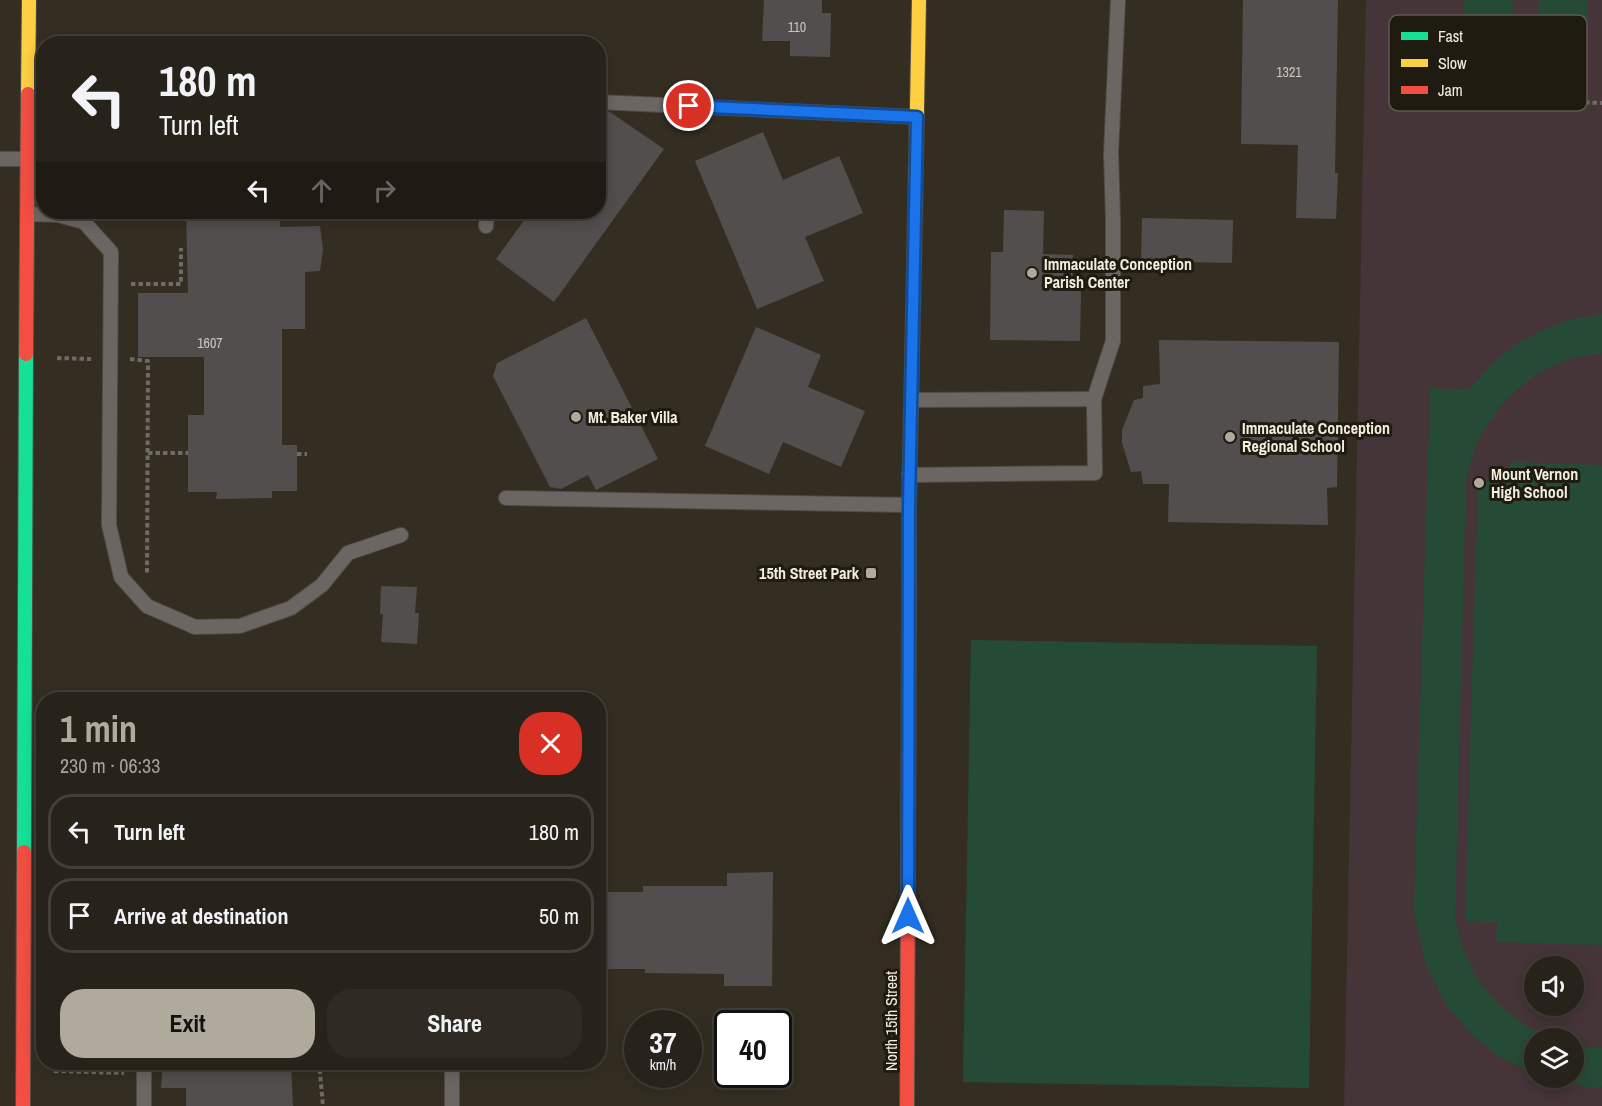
<!DOCTYPE html>
<meta charset="utf-8">
<style>
:root{--surface:#27221a;--page:#2f2a23;--text:#f1f3f6;--muted:#a4a4a2;--line:#433f39;--accent:#b0aa9c}
body{margin:0;font-family:"Archivo Narrow",sans-serif;background:var(--page);color:var(--text);height:100vh;display:flex;flex-direction:column;font-size:22px;white-space:nowrap}
*{box-sizing:border-box;margin:0}
p{font-size:20px;color:var(--muted)}
.icon{flex:none;width:33px;height:33px;fill:none;stroke:currentColor;stroke-width:2;stroke-linecap:round;stroke-linejoin:round}
.map{position:relative;flex:1;overflow:hidden}
.drawer{position:absolute;left:36px;top:692px;width:570px;height:378px;display:flex;flex-direction:column;background:var(--surface);border-radius:24px;box-shadow:0 3px 15px #0003,0 0 0 2px var(--line)}
.drawer>*{flex:none}
.guide{position:absolute;left:36px;top:36px;width:570px;height:183px;border-radius:24px;box-shadow:0 3px 15px #0003,0 0 0 2px var(--line);background:#27221a;color:var(--text);overflow:hidden}
.controls{position:absolute;left:1524px;top:956px;display:grid;gap:12px}
.controls a{display:grid;place-items:center;width:60px;height:60px;border-radius:50%;background:var(--surface);box-shadow:0 3px 15px #0003,0 0 0 2px var(--line);font-size:30px}
.speed{position:absolute;left:624px;top:1010px;display:flex;gap:12px;font-size:30px;font-weight:700;text-align:center}
.speed>*{display:grid;place-content:center;width:78px;height:78px;border-radius:50%;background:var(--surface);box-shadow:0 3px 15px #0003,0 0 0 2px var(--line);line-height:1}
.speed small{font-size:15px;font-weight:400}
.speed .limit{border:3px solid #111;border-radius:9px;background:#fff;color:#111}
.pin{position:absolute;display:grid;place-items:center;width:51px;height:51px;color:#fff;margin:-26px;border:3px solid #fff;border-radius:50%;box-shadow:0 2px 6px #0007}
.me{position:absolute;width:66px;margin:-33px;rotate:0deg;stroke-linejoin:round;filter:drop-shadow(0 0 4px #0008)}
.turn{display:flex;align-items:center;gap:21px;height:126px;padding:0 24px;font-size:27px}
.turn .icon{width:78px;height:78px;stroke-width:2.5}
.turn b{display:block;font-size:42px;line-height:51px}
.lanes{display:flex;align-items:center;height:57px;padding:0 24px;background:#0003;justify-content:center;gap:30px;direction:ltr}
.lanes .off{opacity:.35}
.round{display:grid;place-items:center;flex:none;width:63px;height:63px;border-radius:24px;background:var(--page)}
.overview{display:flex;align-items:center;justify-content:space-between;height:102px;padding:0 24px}
h1{font-size:36px;font-weight:700;line-height:45px;color:var(--accent)}
.cta{display:flex;gap:12px;margin-top:auto;padding:12px 24px}
.cta a{flex:1;height:69px;border-radius:24px;background:var(--accent);color:#111;font-size:24px;font-weight:700;line-height:69px;text-align:center}
.cta a+a{background:var(--page);color:var(--text)}
ul{padding:0;list-style:none}
li{display:flex;align-items:center;gap:18px;height:75px;margin:0 12px 9px;padding:0 12px;border:3px solid var(--line);border-radius:24px}
li div{flex:1}
li b{display:block;font-size:22px}
li em{font-style:normal}
.map>svg:first-child{display:block}
.education{fill:#453438;fill-rule:evenodd}
.green{fill:#254b36}
.building{fill:#514e4d}
.lines{fill:none;stroke-linecap:round;stroke-linejoin:round}
.lane-casing{stroke:#514c42;stroke-width:16}
.fast-casing{stroke:#514c42;stroke-width:16}
.slow-casing{stroke:#514c42;stroke-width:16}
.jam-casing{stroke:#514c42;stroke-width:16}
.path{stroke:#6f6a64;stroke-width:4;stroke-dasharray:4.5 3;stroke-linecap:butt}
.lane{stroke:#6b6663;stroke-width:14}
.fast{stroke:#16e098;stroke-width:14}
.slow{stroke:#ffcf43;stroke-width:14}
.jam{stroke:#f24e42;stroke-width:14}
.route-casing{stroke:#114b97;stroke-width:15}
.route{stroke:#1a73e8;stroke-width:10}
.poi-dot{fill:#b0aa9c;stroke:#1f1b10;stroke-width:2}
.labels{text-anchor:middle;dominant-baseline:central;stroke-width:6;stroke-linejoin:round;paint-order:stroke}
.number-label{font-size:14px;fill:#cac5ba}
.poi-label{font-size:16px;font-weight:bold;fill:#f3edde;stroke:#1f1b10;text-anchor:start}
.street-label{font-size:16px;fill:#f3edde;stroke:#1f1b10}
.key{fill:#1f1b10;stroke:#5f5a4e;stroke-width:1.5}
.key-label{font-size:16px;fill:#f3edde}
</style>
<div class="map">
<svg width="1602" height="1106" viewBox="0 0 1602 1106">
<rect width="100%" height="100%" fill="#342e22"/>
<path class="education" d="M1366,0H1602V1106H1344ZM1534,966H1574V1005H1534ZM1534,1038H1574V1077H1534Z"/>
<g class="green">
<polygon points="1464,0 1513,0 1511,62 1462,61"/>
<polygon points="1539,0 1588,0 1586,64 1537,63"/>
<path d="M1602,314V353C1592,355 1580,356 1570,359C1529,372 1491,408 1475,448C1471,458 1469,469 1466,479L1455,919L1464,952L1479,982L1502,1008L1529,1028L1551,1038H1534V1074L1498,1056L1470,1033L1446,1004L1426,965L1414,912L1430,388L1469,390L1490,366L1515,345L1543,330L1574,319Z"/>
<polygon points="1510,462 1602,465 1602,945 1496,942 1497,922 1465,921 1478,481 1510,482"/>
<polygon points="971,640 1317,646 1309,1088 963,1082"/>
<polygon points="1574,1044 1593,1048 1602,1048 1602,1087 1592,1088 1541,1077 1574,1077"/>
</g>
<g class="building">
<polygon points="764,0 822,0 822,13 831,13 830,57 790,56 790,41 762,41"/>
<polygon points="1243,0 1338,0 1335,173 1338,173 1336,219 1296,218 1298,145 1241,144"/>
<polygon points="606,111 610,112 664,149 554,302 496,259 530,212 598,212 598,121"/>
<polygon points="763,132 783,180 839,156 863,213 805,237 824,281 757,309 695,161"/>
<polygon points="1004,210 1044,211 1043,254 1073,255 1072,291 1081,291 1080,341 990,340 991,252 1003,252"/>
<polygon points="186,212 280,212 280,227 320,226 323,250 320,271 305,272 305,329 282,329 282,445 297,445 297,491 272,491 272,498 216,499 217,492 188,492 188,415 204,415 204,357 138,357 138,293 188,293"/>
<polygon points="1142,218 1233,220 1232,263 1141,261"/>
<polygon points="586,318 658,459 596,490 588,475 561,489 550,487 493,376 497,363"/>
<polygon points="756,327 821,355 808,387 865,411 841,467 783,442 769,474 705,446"/>
<polygon points="1159,340 1339,342 1337,487 1327,488 1328,525 1168,522 1169,484 1143,484 1141,471 1131,472 1122,443 1122,430 1134,400 1143,398 1143,386 1160,384"/>
<polygon points="381,586 417,587 415,613 419,613 417,644 381,642 383,614 380,614"/>
<polygon points="773,872 772,986 724,986 724,974 645,973 645,969 598,969 598,892 643,892 643,886 727,886 727,873"/>
<polygon points="163,1062 291,1062 293,1106 186,1106 186,1088 161,1088"/>
</g>
<g class="lines">
<g class="lane-casing">
<g id="lane">
<polyline points="598,102 917,117"/>
<polyline points="0,159 27,159"/>
<polyline points="27,214 58,215 84,222 111,252 109,525 121,577 147,606 195,627 240,626 291,608 322,585 348,553 401,535"/>
<polyline points="486,226 487,212"/>
<polyline points="1094,399 1113,341 1113,219 1111,153 1118,0"/>
<polyline points="909,475 1095,473 1094,399 911,400"/>
<polyline points="506,498 909,505"/>
<polyline points="144,1106 144,1062"/>
<polyline points="452,1106 452,1062"/>
</g>
</g>
<g class="fast-casing">
<g id="fast">
<polyline points="909,608 909,505 915,216"/>
<polyline points="24,852 26,354"/>
</g>
</g>
<g class="slow-casing">
<g id="slow">
<polyline points="28,94 29,0"/>
<polyline points="915,216 919,0"/>
</g>
</g>
<g class="jam-casing">
<g id="jam">
<polyline points="26,354 28,94"/>
<polyline points="23,1106 24,852"/>
<polyline points="907,1106 909,608"/>
</g>
</g>
<g class="path">
<polyline points="1450,98 1602,103"/>
<polyline points="131,284 181,284 181,248"/>
<polyline points="57,358 91,359"/>
<polyline points="130,359 148,361 147,575"/>
<polyline points="148,453 188,453"/>
<polyline points="297,454 307,454"/>
<polyline points="319,1062 323,1106"/>
<polyline points="54,1071 124,1073"/>
</g>
<use href="#lane" class="lane"/>
<use href="#fast" class="fast"/>
<use href="#slow" class="slow"/>
<use href="#jam" class="jam"/>
</g>
<g class="lines">
<g class="route-casing">
<polyline id="route" points="689,106 917,117 909,505 908,916"/>
</g>
<use href="#route" class="route"/>
</g>
<g class="poi-dot">
<circle cx="1032" cy="273" r="6"/>
<circle cx="576" cy="417" r="6"/>
<circle cx="1230" cy="437" r="6"/>
<circle cx="1479" cy="483" r="6"/>
<rect x="865" y="567" width="12" height="12" rx="3"/>
</g>
<g class="labels">
<g class="number-label">
<text x="797" y="27">110</text>
<text x="1289" y="72">1321</text>
<text x="210" y="343">1607</text>
</g>
<g class="poi-label">
<text x="1044" y="264">Immaculate Conception<tspan x="1044" dy="18">Parish Center</tspan></text>
<text x="588" y="417">Mt. Baker Villa</text>
<text x="1242" y="428">Immaculate Conception<tspan x="1242" dy="18">Regional School</tspan></text>
<text x="1491" y="474">Mount Vernon<tspan x="1491" dy="18">High School</tspan></text>
<text x="859" y="573" text-anchor="end">15th Street Park</text>
</g>
<g class="street-label">
<text transform="translate(891 1021) rotate(-90)">North 15th Street</text>
</g>
</g>
<rect x="1389" y="15" width="198" height="96" rx="9" class="key"/>
<rect x="1401" y="32" width="27" height="8" fill="#16e098"/>
<rect x="1401" y="59" width="27" height="8" fill="#ffcf43"/>
<rect x="1401" y="86" width="27" height="8" fill="#f24e42"/>
<g class="key-label">
<text x="1438" y="42">Fast</text>
<text x="1438" y="69">Slow</text>
<text x="1438" y="96">Jam</text>
</g>
</svg>
<div class="controls">
<a><svg class="icon" aria-label="sound" viewBox="0 0 24 24"><path d="M4 9h4l5-4v14l-5-4H4zM17 9q2 3 0 6"/></svg></a>
<a><svg class="icon" aria-label="layers" viewBox="0 0 24 24"><path d="M12 4l9 5-9 5-9-5zM3 14l9 5 9-5"/></svg></a>
</div>
<div class="speed"><div>37<small>km/h</small></div><div class="limit">40</div></div>
<div class="pin" style="left:689px;top:106px;background:#d93025"><svg class="icon" aria-label="arrive" viewBox="0 0 24 24"><path d="M6 21V4h12l-3 4 3 4H6"/></svg></div>
<svg class="me" style="left:908px;top:916px" viewBox="-20 -20 40 40"><path d="M0-17L14 15 0 8-14 15z" fill="#1a73e8" stroke="#fff" stroke-width="4"/></svg>
<div class="guide">
<div class="turn"><svg class="icon" aria-label="left" viewBox="0 0 24 24"><path d="M17 20v-9H6M10 6l-5 5 5 5"/></svg><div><b>180 m</b>Turn left</div></div>
<div class="lanes"><svg class="icon" aria-label="left" viewBox="0 0 24 24"><path d="M17 20v-9H6M10 6l-5 5 5 5"/></svg><svg class="icon off" aria-label="ahead" viewBox="0 0 24 24"><path d="M12 20V5M6 11l6-6 6 6"/></svg><svg class="icon off" aria-label="right" viewBox="0 0 24 24"><path d="M7 20v-9h11M14 6l5 5-5 5"/></svg></div>
</div>
<section class="drawer">
<div class="overview"><div><h1>1 min</h1><p>230 m · 06:33</p></div><a class="round" style="background:#d93025;color:#fff"><svg class="icon" aria-label="close" viewBox="0 0 24 24"><path d="M6 6l12 12M18 6L6 18"/></svg></a></div>
<ul>
<li><svg class="icon" aria-label="left" viewBox="0 0 24 24"><path d="M17 20v-9H6M10 6l-5 5 5 5"/></svg><div><b>Turn left</b></div><em>180 m</em></li>
<li><svg class="icon" aria-label="arrive" viewBox="0 0 24 24"><path d="M6 21V4h12l-3 4 3 4H6"/></svg><div><b>Arrive at destination</b></div><em>50 m</em></li>
</ul>
<div class="cta"><a>Exit</a><a>Share</a></div>
</section>
</div>
